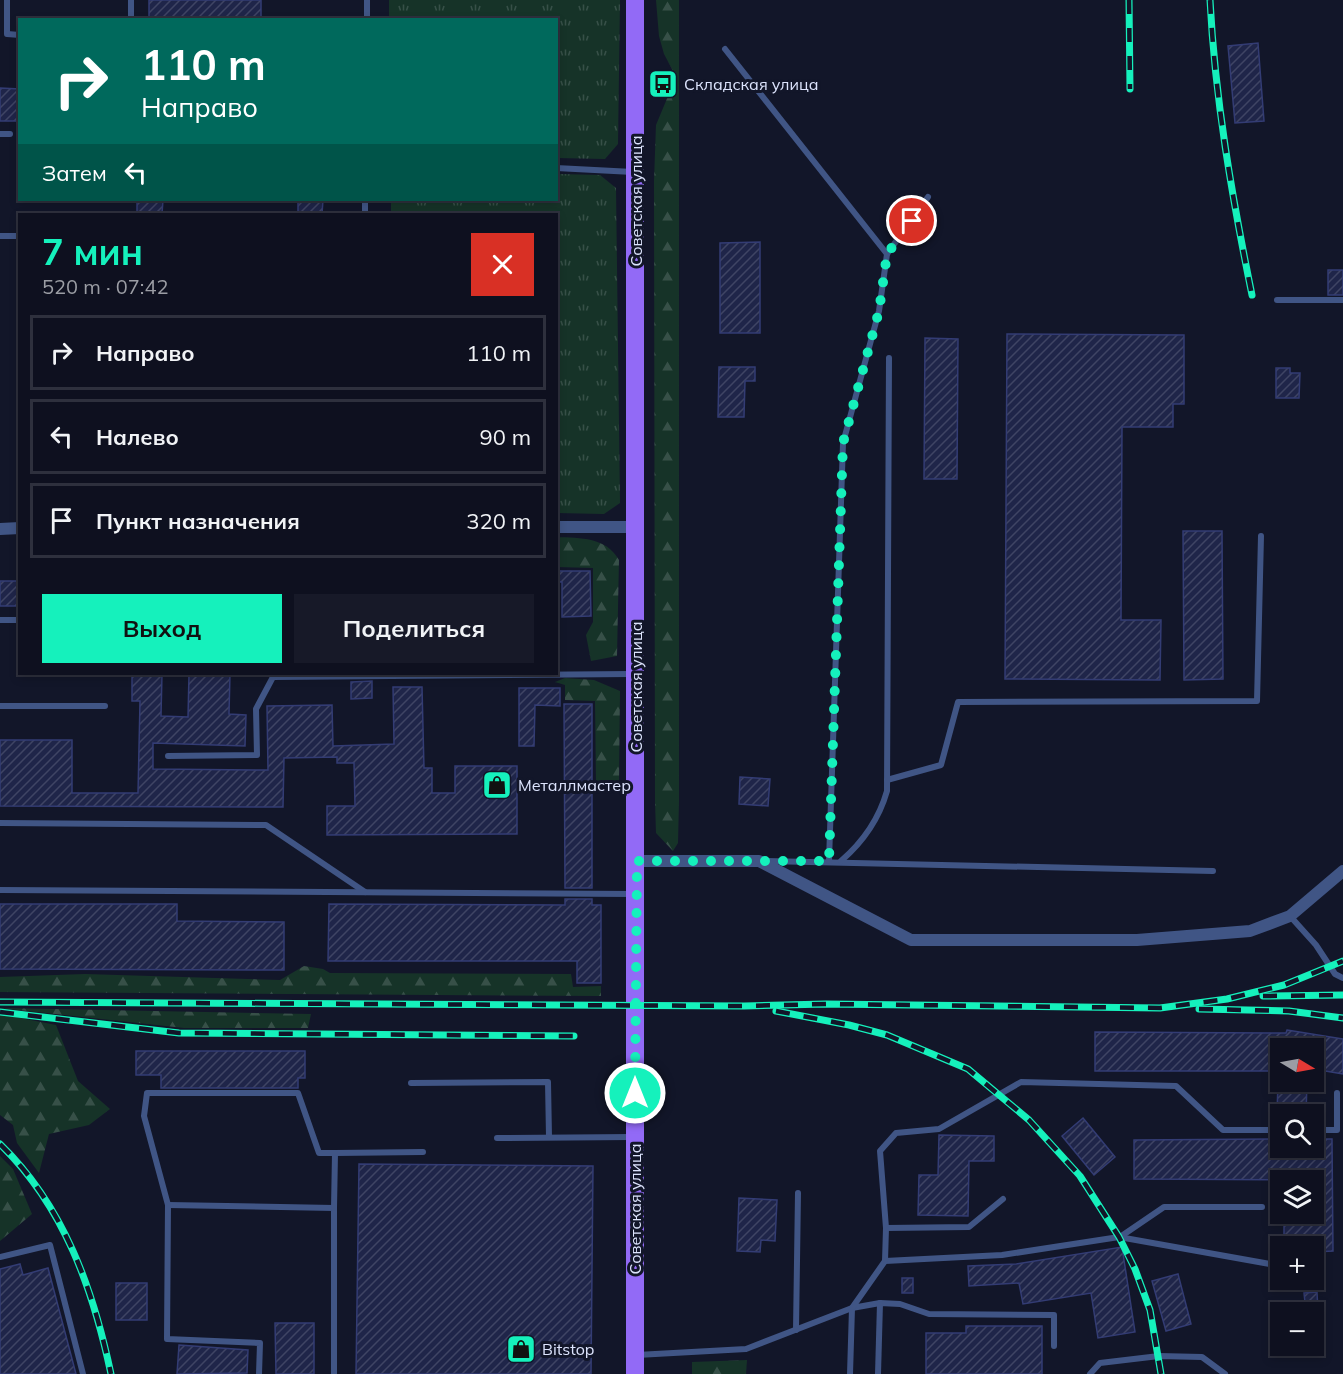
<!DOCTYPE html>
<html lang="ru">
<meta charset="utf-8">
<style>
:root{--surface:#0e101f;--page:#171928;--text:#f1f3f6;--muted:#9b9da4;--line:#2e303d;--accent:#15f1bc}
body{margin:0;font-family:Mulish,sans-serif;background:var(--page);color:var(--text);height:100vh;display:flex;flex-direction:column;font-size:22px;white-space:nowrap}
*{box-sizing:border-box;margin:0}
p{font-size:20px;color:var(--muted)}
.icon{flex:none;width:33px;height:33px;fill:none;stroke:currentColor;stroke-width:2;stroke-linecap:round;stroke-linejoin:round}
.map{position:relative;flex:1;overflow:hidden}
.side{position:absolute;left:18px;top:213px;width:540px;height:462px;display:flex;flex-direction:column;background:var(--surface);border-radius:0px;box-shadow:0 3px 9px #0003,0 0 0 2px var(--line)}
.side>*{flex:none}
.guide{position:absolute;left:18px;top:18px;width:540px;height:183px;border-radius:0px;box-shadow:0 3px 9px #0003,0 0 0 2px var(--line);background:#00695c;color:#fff;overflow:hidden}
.needle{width:39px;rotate:100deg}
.fabs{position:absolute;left:1270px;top:1038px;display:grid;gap:12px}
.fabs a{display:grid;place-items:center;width:54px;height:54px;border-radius:0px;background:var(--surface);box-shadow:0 3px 9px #0003,0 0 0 2px var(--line);font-size:30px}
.pin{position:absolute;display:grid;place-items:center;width:51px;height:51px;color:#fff;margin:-26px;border:3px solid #fff;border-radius:50%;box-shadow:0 2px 6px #0007}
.me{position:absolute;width:66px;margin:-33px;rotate:0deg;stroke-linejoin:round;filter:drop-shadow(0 0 4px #0008)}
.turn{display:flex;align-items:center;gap:21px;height:126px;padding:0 24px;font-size:27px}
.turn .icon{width:78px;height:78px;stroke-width:2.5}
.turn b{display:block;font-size:42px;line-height:51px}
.then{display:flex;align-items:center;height:57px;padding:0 24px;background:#0003;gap:12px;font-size:22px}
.round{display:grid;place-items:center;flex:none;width:63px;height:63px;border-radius:0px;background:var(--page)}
.headline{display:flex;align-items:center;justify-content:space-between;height:102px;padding:0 24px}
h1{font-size:36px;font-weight:700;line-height:45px;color:var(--accent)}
.action{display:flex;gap:12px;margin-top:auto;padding:12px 24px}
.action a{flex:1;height:69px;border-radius:0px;background:var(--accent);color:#111;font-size:24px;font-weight:700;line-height:69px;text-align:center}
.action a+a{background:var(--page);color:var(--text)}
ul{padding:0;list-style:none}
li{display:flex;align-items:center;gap:18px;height:75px;margin:0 12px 9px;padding:0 12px;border:3px solid var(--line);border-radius:0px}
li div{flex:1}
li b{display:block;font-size:22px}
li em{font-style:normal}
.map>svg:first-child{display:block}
.forest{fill:url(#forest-firs)}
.park{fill:url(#park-tufts)}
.building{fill:url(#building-hatch);stroke:#333c74;stroke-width:1.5}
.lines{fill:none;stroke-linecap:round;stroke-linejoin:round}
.lane{stroke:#405585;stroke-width:6}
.street{stroke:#405585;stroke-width:12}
.primary{stroke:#926af6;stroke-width:18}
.rail-casing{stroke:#15f1bc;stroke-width:7}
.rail{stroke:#121629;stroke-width:4.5;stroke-dasharray:14;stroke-linecap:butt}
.route{stroke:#15f1bc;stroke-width:10;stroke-dasharray:0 18}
.labels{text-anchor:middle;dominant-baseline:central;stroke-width:6;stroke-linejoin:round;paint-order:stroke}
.poi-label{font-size:16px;fill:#dde4fd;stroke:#121629;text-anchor:start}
.street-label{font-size:16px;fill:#dde4fd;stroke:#121629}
</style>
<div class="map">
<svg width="1343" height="1374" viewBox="0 0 1343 1374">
<defs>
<pattern id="forest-firs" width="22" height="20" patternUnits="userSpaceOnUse" patternTransform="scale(1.5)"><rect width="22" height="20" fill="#163328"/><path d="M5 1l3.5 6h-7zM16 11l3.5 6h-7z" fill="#375048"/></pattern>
<pattern id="park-tufts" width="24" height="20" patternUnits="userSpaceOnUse" patternTransform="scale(1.5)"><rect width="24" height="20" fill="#163328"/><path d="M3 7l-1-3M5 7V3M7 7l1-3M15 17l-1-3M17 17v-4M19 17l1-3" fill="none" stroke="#375048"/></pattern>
<pattern id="building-hatch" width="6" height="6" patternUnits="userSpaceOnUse" patternTransform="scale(1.5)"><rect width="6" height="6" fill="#1f2549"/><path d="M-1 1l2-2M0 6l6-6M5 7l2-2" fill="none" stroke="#3f4464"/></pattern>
</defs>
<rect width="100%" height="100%" fill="#121629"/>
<g class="forest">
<polygon points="656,0 679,0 679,801 678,843 673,851 656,833 655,801 654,181 656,125 671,89 672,69 664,54 659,36"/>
<path d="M556,537C581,538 606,537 619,560L617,656L591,661L586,635L593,622V568L557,567Z"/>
<polygon points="565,678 594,680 620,691 619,784 607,789 596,784 595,701 565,700 565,685 555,682"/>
<polygon points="304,966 323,969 330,973 571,974 573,987 601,986 601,996 0,992 0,977 85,974 280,980"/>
<polygon points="0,1008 311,1014 308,1028 184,1028"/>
<polygon points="0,1014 56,1025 78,1081 110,1109 89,1125 49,1134 39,1173 17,1143 13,1125 0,1115"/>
<polygon points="0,1156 13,1169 32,1214 0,1241"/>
<polygon points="747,1360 746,1374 692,1374 692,1362"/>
</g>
<g class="park">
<polygon points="389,0 620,0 618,144 605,159 557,158 556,20 389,19"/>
<polygon points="557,174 600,175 616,188 620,503 604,514 557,513 556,214 391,214 391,200 556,200"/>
</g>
<g class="building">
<rect x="149" y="0" width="112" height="20"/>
<polygon points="1258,43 1264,121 1235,123 1228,46"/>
<polygon points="0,88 20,89 20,121 0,121"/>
<polygon points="137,200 163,200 162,214 137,214"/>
<polygon points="298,200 323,200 322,214 298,214"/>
<polygon points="760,242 760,333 720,333 720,243"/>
<rect x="1328" y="270" width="15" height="25"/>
<polygon points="1007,334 1184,335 1184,404 1173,404 1173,427 1122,427 1121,620 1161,620 1160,680 1005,679"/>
<polygon points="925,338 958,339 957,479 924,479"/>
<polygon points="719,367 755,367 755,381 745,381 744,417 718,417"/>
<polygon points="1276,368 1290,368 1290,373 1300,373 1299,398 1276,398"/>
<polygon points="1183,531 1222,531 1223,679 1184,680"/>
<polygon points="556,571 590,571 591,616 562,617 562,582 556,582"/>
<rect x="0" y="581" width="20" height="25"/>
<polygon points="132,674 162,674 161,716 188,717 189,674 230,674 229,714 246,715 245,746 153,743 153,769 268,770 267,706 332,705 333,746 394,744 393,687 422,687 424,768 432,768 432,793 455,793 455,766 517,766 517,834 327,835 327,806 355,806 354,763 337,763 337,757 284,758 283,807 0,806 0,740 72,740 72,793 138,793 140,701 132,701"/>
<polygon points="372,681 372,698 351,699 351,682"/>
<polygon points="519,688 560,688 560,706 535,705 534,746 519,746"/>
<polygon points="564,704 592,704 592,888 565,888"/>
<polygon points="740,777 770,779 768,806 739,804"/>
<polygon points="565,899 592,899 592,905 601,905 601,983 577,983 577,961 328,961 329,904 565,905"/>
<polygon points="0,904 177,904 177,921 284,922 284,970 0,969"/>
<polygon points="1287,1030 1343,1039 1343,1074 1314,1069 1314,1048 1281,1048 1281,1071 1095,1071 1095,1032 1286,1033"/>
<polygon points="136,1051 305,1051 305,1078 298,1078 298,1088 161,1088 161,1075 136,1075"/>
<polygon points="1278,1082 1307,1082 1306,1114 1277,1114"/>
<polygon points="1083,1118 1115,1157 1094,1175 1062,1136"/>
<polygon points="939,1135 994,1136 994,1161 969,1161 968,1216 918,1215 919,1175 938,1175"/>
<polygon points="1281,1139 1281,1148 1314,1148 1314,1139 1332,1139 1333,1251 1314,1252 1314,1246 1284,1246 1284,1214 1314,1214 1314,1180 1134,1179 1134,1140"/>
<polygon points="359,1164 593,1166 591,1374 356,1374"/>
<polygon points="739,1198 777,1200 775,1241 761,1240 760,1252 737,1251"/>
<polygon points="1122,1247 1135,1332 1098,1338 1091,1293 1023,1304 1019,1283 969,1286 968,1266 1016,1264"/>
<polygon points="20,1264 23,1275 48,1268 76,1374 0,1374 0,1269"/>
<polygon points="1178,1274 1191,1324 1166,1331 1152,1281"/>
<rect x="902" y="1278" width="11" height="15"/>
<rect x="116" y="1283" width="31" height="37"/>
<polygon points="1317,1292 1318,1312 1306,1312 1304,1293"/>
<polygon points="275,1323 314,1323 314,1374 276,1374"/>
<polygon points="966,1326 1042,1326 1042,1374 926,1374 926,1333 966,1333"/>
<polygon points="179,1345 248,1350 247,1373 177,1374"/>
</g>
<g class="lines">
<g class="lane">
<polyline points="7,0 7,34 20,35"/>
<polyline points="131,0 131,20"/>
<polyline points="367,20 367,0"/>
<polyline points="725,49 887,254"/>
<polyline points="0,134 10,134"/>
<polyline points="556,168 633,172"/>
<polyline points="365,214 365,200"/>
<polyline points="0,236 20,236"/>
<polyline points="1277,300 1343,300"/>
<polyline points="0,620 20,620"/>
<polyline points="0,706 105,706"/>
<polyline points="168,756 257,755 256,709 273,677 632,674"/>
<polyline points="887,780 941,765 958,702 1257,701 1261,536"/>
<polyline points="0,823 266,825 365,892"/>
<polyline points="766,861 1213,871"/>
<polyline points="829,861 843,443 879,311 887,254 928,197"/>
<path d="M841,861C863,842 879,819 887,791L889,358"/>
<polyline points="0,890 633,894"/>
<polyline points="1290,916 1316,945 1335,974 1343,978"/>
<polyline points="411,1083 548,1082 549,1137"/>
<polyline points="1314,1130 1337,1130 1337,1093"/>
<polyline points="497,1138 632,1137"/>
<polyline points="168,1205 334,1208 334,1374"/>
<polyline points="334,1208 335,1153 423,1152"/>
<polyline points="886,1228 969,1227 1003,1199"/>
<polyline points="1120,1237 1164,1207 1262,1207"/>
<polyline points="0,1257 50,1245 83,1374"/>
<polyline points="885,1261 1002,1255 1119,1237 1281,1266"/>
<polyline points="796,1330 798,1193"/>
<polyline points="637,1355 746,1349 852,1308 880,1303 900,1304 929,1314 1054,1315 1054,1346"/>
<polyline points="259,1374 260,1343 167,1339 168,1205 144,1116 147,1093 298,1093 319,1153 335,1153"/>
<polyline points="850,1374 852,1308 885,1261 886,1228 880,1151 896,1133 939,1129 1021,1082 1176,1086 1223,1130 1281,1130"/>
<polyline points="878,1374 880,1303"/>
<polyline points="1090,1374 1100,1363 1159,1356 1202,1357 1225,1374"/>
</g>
<g class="street">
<polyline points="556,527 635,527"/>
<polyline points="0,529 20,528"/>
<polyline points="637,861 759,861 911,940 1137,940 1250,931 1290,916 1343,871"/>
</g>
<polyline class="primary" points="635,1374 635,0"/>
<g class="rail-casing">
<g id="rail">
<polyline points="1129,0 1130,89"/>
<path d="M1210,0C1215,99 1232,197 1252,295"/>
<polyline points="1263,996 1343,995"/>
<polyline points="0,1002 744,1006 826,1004 1160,1008 1227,999 1284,985 1343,961"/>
<polyline points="1199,1009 1289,1011 1343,1018"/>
<polyline points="776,1011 849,1025 887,1035 968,1069 1029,1120 1080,1176 1119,1237 1135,1269 1150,1310 1161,1374"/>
<polyline points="0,1012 179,1033 574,1036"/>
<path d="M0,1144C64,1206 93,1289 111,1374"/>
</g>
</g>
<use href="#rail" class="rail"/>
</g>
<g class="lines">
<polyline class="route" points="635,1093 637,861 829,861 843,443 879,311 887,254 912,221"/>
</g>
<defs>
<g id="bus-square" transform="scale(1.5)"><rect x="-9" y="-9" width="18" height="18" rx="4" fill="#15f1bc" stroke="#121629"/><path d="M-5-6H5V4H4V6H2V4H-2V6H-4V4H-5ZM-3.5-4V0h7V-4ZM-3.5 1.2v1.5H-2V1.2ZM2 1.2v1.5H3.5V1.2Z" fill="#111"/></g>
<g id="shop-square" transform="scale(1.5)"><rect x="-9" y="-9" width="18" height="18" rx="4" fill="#15f1bc" stroke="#121629"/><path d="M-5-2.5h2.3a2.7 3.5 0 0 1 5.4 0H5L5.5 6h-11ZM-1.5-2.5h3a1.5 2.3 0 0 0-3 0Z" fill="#111"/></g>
</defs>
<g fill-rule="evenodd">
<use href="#bus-square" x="663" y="84"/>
<use href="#shop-square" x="497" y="785"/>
<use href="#shop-square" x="521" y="1349"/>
</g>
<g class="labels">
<g class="poi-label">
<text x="684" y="84">Складская улица</text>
<text x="518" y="785">Металлмастер</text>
<text x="542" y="1349">Bitstop</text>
</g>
<g class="street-label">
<text transform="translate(636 201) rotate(-90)">Советская улица</text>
<text transform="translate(636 687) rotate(-90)">Советская улица</text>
<text transform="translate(635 1209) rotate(-90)">Советская улица</text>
</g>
</g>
</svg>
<div class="fabs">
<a><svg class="needle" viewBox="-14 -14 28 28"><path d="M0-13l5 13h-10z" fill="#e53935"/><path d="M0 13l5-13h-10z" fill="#9b9da4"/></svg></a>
<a><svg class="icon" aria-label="search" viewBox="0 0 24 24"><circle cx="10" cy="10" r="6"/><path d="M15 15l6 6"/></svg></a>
<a><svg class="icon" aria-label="layers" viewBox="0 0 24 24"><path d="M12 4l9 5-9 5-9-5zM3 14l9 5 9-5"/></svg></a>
<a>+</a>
<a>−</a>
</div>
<div class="pin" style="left:912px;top:221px;background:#d93025"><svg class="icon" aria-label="arrive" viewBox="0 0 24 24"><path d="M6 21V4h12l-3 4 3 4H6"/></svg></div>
<svg class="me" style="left:635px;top:1093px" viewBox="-20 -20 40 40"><circle r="17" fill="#15f1bc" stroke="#fff" stroke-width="3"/><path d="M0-11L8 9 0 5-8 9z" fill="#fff"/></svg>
<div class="guide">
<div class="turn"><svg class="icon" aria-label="right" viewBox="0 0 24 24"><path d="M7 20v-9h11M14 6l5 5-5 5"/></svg><div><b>110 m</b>Направо</div></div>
<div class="then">Затем<svg class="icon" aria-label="left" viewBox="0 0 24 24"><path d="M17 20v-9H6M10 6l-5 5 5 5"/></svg></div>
</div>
<section class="side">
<div class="headline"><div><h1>7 мин</h1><p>520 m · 07:42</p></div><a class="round" style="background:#d93025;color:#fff"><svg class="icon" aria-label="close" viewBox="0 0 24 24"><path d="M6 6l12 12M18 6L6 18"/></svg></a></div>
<ul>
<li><svg class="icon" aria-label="right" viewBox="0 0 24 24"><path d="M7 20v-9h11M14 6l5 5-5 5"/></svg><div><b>Направо</b></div><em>110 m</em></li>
<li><svg class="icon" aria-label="left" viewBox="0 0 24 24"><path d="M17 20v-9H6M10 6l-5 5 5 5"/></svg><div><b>Налево</b></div><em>90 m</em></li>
<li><svg class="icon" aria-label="arrive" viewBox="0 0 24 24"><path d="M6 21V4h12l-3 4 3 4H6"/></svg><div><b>Пункт назначения</b></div><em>320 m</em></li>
</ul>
<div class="action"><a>Выход</a><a>Поделиться</a></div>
</section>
</div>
